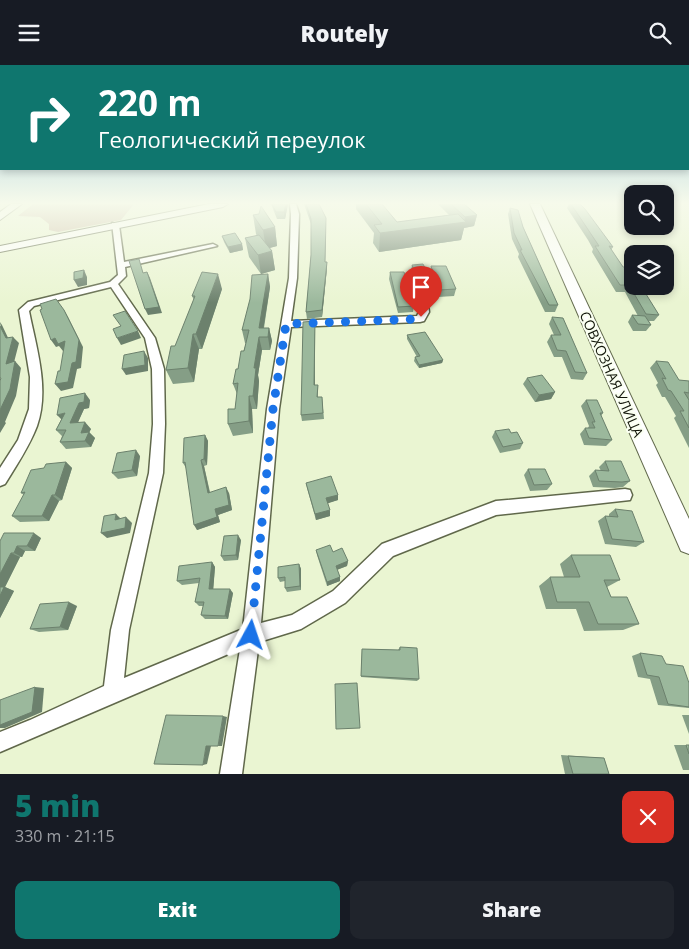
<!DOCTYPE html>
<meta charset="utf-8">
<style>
:root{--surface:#171b24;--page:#20242c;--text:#f1f3f6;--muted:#9ea1a6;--accent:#0f766e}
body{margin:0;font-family:"Open Sans",sans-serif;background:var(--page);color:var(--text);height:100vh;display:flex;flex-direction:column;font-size:19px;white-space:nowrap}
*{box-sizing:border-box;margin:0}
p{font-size:16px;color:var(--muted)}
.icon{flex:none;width:28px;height:28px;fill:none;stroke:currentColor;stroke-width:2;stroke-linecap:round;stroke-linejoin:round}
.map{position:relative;height:709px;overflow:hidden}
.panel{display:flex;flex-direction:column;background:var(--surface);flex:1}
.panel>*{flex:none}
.hud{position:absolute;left:0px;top:0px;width:690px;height:105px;box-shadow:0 2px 8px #0003;background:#0f766e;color:#fff;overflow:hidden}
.buttons{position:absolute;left:624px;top:120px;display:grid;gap:10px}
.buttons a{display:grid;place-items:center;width:50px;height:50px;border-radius:10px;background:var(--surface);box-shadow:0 2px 8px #0003;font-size:25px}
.pin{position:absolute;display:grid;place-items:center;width:42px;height:42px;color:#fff;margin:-51px -21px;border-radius:50% 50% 50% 0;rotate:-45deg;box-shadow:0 0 5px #0007}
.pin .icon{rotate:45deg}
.me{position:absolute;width:55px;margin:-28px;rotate:5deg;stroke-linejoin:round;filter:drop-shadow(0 0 4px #0008)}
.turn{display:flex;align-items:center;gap:18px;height:105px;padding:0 15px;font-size:22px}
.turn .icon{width:65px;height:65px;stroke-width:2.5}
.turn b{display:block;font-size:35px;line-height:42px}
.round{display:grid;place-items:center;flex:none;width:52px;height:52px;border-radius:10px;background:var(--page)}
.head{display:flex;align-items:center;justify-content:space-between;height:85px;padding:0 15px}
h1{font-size:30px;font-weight:800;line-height:38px;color:var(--accent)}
.action{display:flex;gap:10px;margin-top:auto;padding:10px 15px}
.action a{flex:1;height:58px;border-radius:10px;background:var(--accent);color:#fff;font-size:20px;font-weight:800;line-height:58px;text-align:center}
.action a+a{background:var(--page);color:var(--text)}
header{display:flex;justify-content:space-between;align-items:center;height:65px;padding:0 15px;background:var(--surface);font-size:22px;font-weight:800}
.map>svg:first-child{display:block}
.green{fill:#ccbba7}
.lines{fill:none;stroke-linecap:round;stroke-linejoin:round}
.street-casing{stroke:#60684b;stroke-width:3}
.secondary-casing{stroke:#60684b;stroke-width:2}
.street{fill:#fff;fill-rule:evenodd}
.secondary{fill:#fff;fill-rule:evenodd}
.wall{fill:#859e86}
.shaded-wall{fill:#6c816d}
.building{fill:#9bb89c;stroke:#6c816d}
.route{stroke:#1a73e8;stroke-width:9;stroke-dasharray:0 16.2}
.labels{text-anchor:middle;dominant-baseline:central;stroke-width:4;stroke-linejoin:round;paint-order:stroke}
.street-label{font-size:14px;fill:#13170b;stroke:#fafff1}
</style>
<header><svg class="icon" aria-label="menu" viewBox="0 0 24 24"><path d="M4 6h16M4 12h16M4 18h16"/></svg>Routely<svg class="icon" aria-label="search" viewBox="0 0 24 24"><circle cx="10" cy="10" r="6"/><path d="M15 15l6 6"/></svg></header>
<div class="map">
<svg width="689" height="709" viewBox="0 0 689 709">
<rect width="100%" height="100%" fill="#eaf5d2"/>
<polygon class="green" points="33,139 134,139 121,155 58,167 49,165 49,159 40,152 18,151"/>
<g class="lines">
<g class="street-casing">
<path id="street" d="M290,139H296L299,149L297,213L291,256L417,251L419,247L417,233L422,230L427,233L429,247L424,256L420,257L291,262L279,344L261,558L292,550L333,526L382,479L496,436L625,424L630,425L632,430L630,435L496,450L393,491L345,538L301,564L259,577L242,709H220L240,584L0,687V667L30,655L104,621L111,565L149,408L153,359L152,304L145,273L111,222L34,241L29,246C36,282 50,324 37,361C29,382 16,401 5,419L0,421V403L18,375L29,344L30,312L19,245L28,237L110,217L118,210L112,158L119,160L124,197L213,179L217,181L125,202L126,211L118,219L155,273L164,304L165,359L163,408L129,565L124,613L243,564L267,344L289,213L291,149Z"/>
</g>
<g class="secondary-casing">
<g id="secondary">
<polygon points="11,139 22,139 0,155 0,147"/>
<polygon points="209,139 228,139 223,142 0,187 0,181"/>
<polygon points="530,139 540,139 689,454 689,489 681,486"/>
</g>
</g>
<use href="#street" class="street"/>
<use href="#secondary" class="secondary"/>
</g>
<g class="wall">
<polygon points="271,139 288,139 285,154 277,154"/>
<polygon points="304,139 319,139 326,153 325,197 327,203 322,252 307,254 306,247 311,190 311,159"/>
<polygon points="356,139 382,139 397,157 449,150 438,139 464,139 477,150 474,161 464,163 461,175 379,187 373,178 374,168 356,144"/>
<polygon points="569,139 571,139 613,182 611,185 659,250 654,256 649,256 651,260 646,266 633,266 628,257 632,250 638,251 625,227 616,227 592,187 593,184 588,175 567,143"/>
<polygon points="510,143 523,162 558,240 555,247 545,247 518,192 519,189 512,174 508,149"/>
<polygon points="253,150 275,162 277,181 269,183 272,186 275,205 261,209 249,192 245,173 257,171 256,169"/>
<polygon points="222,171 242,179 243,185 230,188 224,177"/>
<polygon points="412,200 427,207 425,214 414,215 411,206"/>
<polygon points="431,201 456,224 454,231 438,232 430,208"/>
<polygon points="390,207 414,241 413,247 398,248 389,214"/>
<polygon points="268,209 270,222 264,263 269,263 272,276 270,285 262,285 258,310 259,316 257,344 252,344 253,368 233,371 228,359 235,344 237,329 233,319 246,278 245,278 242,265"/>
<polygon points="222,224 202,284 199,284 194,317 173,319 166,305 194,235 192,231"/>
<polygon points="552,252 587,308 583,315 571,314 562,292 554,292 547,277 551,270 554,270 549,259"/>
<polygon points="315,263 315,320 318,320 318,332 322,332 324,354 302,356 301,350"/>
<polygon points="407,270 443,295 442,298 419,303 414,296 415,292 417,292 407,274"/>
<polygon points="656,296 679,315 689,316 689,383 674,353 676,351 665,332 662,332 656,320 658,318 650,303"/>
<polygon points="527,313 555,327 551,334 535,337 523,319"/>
<polygon points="90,335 89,343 84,344 78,357 91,364 89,367 95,373 91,382 66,384 60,377 62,371 56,365 61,355"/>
<polygon points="586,335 603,348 601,351 612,375 606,381 584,380 580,369 585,363 588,363 589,361 581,341"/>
<polygon points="495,366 511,368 523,378 520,384 500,388 492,372"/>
<polygon points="205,370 208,376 207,400 204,401 210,427 229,428 232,445 218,450 220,457 197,465 186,403 183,398"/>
<polygon points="140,391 137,411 118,414 112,408"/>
<polygon points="605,396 630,416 623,422 615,423 593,422 589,411 595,405 601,406 599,402"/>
<polygon points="66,397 72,403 62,435 59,436 49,456 20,457 12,451 24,430 21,428 44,403"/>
<polygon points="528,404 552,419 547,425 530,426 524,410"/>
<polygon points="306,418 338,430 338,435 327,438 330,451 316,455 307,423"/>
<polygon points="615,444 644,477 636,482 605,479 598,456 605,451 609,451 609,449"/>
<polygon points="41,473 35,486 25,486 22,492 20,492 5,522 14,526 0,553 0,476"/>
<polygon points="241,475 238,495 224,496 221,491"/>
<polygon points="316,485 333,487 348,496 347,501 337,505 340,512 340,516 327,521 317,490"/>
<polygon points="571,490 620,515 607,522 611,532 639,559 623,565 584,566 576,544 546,544 539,521 550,512 564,512 560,499"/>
<polygon points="212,497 215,502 213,524 233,528 228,554 205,554 201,550 204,541 199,541 195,537 199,518 182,520 177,516"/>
<polygon points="299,499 301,504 301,525 287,527 285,523 285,516 280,517 278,513"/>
<polygon points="77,541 68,565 39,567 30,564"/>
<polygon points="400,582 419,614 417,616 361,612 362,584 398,585"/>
<polygon points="640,588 666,599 689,618 689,643 658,640 650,614 638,612 632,591"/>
<polygon points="682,650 689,650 689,669"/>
<polygon points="674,680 689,680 689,705 683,705"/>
<polygon points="561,690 604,693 609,709 565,709"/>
</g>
<g class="shaded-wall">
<polygon points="286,139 288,139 285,154 284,147"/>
<polygon points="477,150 474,161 464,163 461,175 379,187 380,168 464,157 465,152"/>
<polygon points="275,162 277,181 266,184 263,165"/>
<polygon points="242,179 243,185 230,188 228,182"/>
<polygon points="272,186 275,205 261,209 258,190"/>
<polygon points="327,197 327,203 322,252 322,245"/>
<polygon points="84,205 87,212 87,220 78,222 74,215"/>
<polygon points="147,207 150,213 162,248 148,250 145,244"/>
<polygon points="218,209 222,224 202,284 196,269"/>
<polygon points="268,209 270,222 262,272 259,263"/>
<polygon points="64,245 68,252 83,282 81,303 77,304 73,323 61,326 55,319 72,298"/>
<polygon points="315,256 315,327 314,320"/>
<polygon points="0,257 2,260 11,279 13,272 19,278 12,305 6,299"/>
<polygon points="269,263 272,276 270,285 268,272"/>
<polygon points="138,266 141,273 121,280 117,273"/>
<polygon points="193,269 199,284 194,317 188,303"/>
<polygon points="259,272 262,285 258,310 259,316 257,344 253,331 254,303"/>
<polygon points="55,273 65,276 70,283 63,286 59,281 56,282 51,275"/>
<polygon points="144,286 148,293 148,306 126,310 122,304"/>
<polygon points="443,295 442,298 419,303 419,300"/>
<polygon points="15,296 21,303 16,331 5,357 6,358 0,368 0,345"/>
<polygon points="555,327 551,334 535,337 539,330"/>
<polygon points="85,328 90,335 89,343 84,344 75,364 70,358 79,338"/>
<polygon points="249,331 252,344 253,368 249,356"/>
<polygon points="65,348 63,356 57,350"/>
<polygon points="85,357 91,364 88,370 89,367 95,373 91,382 85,376 81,368"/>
<polygon points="205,370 208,376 207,400 204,394"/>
<polygon points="136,385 140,391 137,411 132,405"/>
<polygon points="201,395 204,401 211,434 208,428"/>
<polygon points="66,397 72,403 62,435 55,430"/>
<polygon points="226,422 229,428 232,445 218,450 220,457 197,465 194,460"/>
<polygon points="52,430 59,436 49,456 42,451"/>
<polygon points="338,430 338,435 326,439 326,433"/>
<polygon points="330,445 330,451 316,455 315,449"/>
<polygon points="116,449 121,454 115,455"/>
<polygon points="126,452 132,458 130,468 107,473 101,468"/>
<polygon points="34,468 41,473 35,486 27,481"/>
<polygon points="238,470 241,475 238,495 236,490"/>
<polygon points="17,481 25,486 22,492 14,488"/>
<polygon points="11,488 20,492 5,522 14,526 0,553 0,509"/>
<polygon points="348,496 347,501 336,505 336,501"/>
<polygon points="212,497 215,502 213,528 209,524"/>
<polygon points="299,499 301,504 301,525 300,521"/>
<polygon points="340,512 340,516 327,521 327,517"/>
<polygon points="230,524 233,528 228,554 225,551"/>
<polygon points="69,537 77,541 68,565 60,562"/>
<polygon points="35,622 44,623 42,647 5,663 0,663 0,660"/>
<polygon points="223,651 227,652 222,681 218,681"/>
<polygon points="206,681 211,681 207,699 203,700"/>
</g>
<g class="building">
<polygon points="272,139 286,139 284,147 276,147"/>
<polygon points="306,139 319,139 326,153 325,197 327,197 322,245 306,247 311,190 311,154"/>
<polygon points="366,139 382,139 397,157 458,149 466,157 380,168 374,160 382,159"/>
<polygon points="451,139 464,139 477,150 465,152"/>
<polygon points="571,139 580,139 585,144 613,182 609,181 623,202 626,202 632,210 632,221 641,221 659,250 646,249 629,220 620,220 595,181 599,181"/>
<polygon points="261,141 275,162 263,165 253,150 259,149"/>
<polygon points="510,143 518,145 523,162 558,240 549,240 520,185 522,185 514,168"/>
<polygon points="235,168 242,179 228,182 222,171"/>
<polygon points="259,170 272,186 258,190 245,173"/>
<polygon points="139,194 143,208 147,207 159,242 145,244 129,196"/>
<polygon points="423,199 427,207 415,208 412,200"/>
<polygon points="431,201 446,201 456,224 439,225"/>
<polygon points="84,205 83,213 74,215 74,207"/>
<polygon points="202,207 218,209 196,269 193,269 188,303 166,305 171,281 175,281 195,231 192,231"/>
<polygon points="390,207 404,207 414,241 398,242"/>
<polygon points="268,209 259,263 269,263 268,272 259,272 254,303 256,303 253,331 249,331 249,356 228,359 228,344 235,344 238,318 233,319 236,304 238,304 241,286 244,286 249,265 242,265 250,234 252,210"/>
<polygon points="56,234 64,245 79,275 76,297 72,298 68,317 55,319 58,306 60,306 65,276 58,279 55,273 51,275 40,245 42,244 40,239"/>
<polygon points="125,246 138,266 117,273 113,264 121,261 113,250"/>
<polygon points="632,250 645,251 651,260 638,259"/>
<polygon points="552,252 563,253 587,308 575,307 566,286 557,285 551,270 561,270"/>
<polygon points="315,256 314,320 318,320 317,332 322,332 323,348 301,350 303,257"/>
<polygon points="0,261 6,273 13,272 6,299 15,296 10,324 0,345 0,316 1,313 0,313"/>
<polygon points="425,267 443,295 419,300 415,292 420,291 407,270"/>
<polygon points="144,286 145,300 122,304 124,290"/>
<polygon points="656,296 668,297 679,315 689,316 689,328 684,327 689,335 689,363 680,346 684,346 671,326 668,325 662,313 666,314"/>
<polygon points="542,310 555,327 539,330 527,313"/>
<polygon points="85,328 84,337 79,338 70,358 85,357 81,368 89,367 85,376 60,377 66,365 56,365 65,348 57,350 60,333"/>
<polygon points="586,335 597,335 603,348 600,348 612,375 589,373 585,363 595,363 592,357 595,357"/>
<polygon points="509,364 511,368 517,367 523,378 503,382 495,366"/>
<polygon points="205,370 204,394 201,395 208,428 226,422 229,440 215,444 217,452 194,460 185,397 183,398 184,373"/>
<polygon points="136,385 132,405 112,408 117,388"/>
<polygon points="605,396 621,396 630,416 622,417 599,416 595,405 609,406"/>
<polygon points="66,397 55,430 52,430 42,451 12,451 25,427 21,428 31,405 44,403 46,399"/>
<polygon points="528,404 545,404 552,419 534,420"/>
<polygon points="331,411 338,430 326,433 330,445 315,449 306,418"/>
<polygon points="615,444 632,446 644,477 612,474 605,451 618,452"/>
<polygon points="116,449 115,455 126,452 125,463 101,468 104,451"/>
<polygon points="4,468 34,468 27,481 17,481 14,488 11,488 0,509 0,476"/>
<polygon points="238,470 236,490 221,491 224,471"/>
<polygon points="330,480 333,487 342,483 348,496 336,501 340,512 327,517 316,485"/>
<polygon points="571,490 610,490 620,515 604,515 611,532 627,532 639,559 598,559 589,537 557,537 550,512 580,512"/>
<polygon points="212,497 209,524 230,524 225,551 201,550 204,537 195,537 200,513 177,516 179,501"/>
<polygon points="299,499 300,521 285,523 285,512 278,513 278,502"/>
<polygon points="0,522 4,522 0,531"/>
<polygon points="69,537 60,562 30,564 40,539"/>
<polygon points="400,582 417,583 419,614 361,611 362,584 400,585"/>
<polygon points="640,588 662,591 666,599 683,601 689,618 689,642 668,639 659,612 647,610"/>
<polygon points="357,618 360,663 336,664 335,619"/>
<polygon points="35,622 32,647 0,660 0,635"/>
<polygon points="166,650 223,651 218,681 206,681 203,700 154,699"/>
<polygon points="686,680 689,680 689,689"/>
<polygon points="568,691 604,693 609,709 573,709"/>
</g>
<linearGradient id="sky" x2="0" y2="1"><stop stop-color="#90c3db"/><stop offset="0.58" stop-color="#f6faeb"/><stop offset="1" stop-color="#f6faeb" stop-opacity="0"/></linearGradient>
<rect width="689" height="238" fill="url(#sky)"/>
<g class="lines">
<polyline class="route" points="251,570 273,344 286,259 420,254 421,252"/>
</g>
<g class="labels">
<g class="street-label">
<text transform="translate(612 309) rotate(66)">СОВХОЗНАЯ УЛИЦА</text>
</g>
</g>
</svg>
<div class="buttons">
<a><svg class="icon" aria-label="search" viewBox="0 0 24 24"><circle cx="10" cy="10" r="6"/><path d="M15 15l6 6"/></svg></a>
<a><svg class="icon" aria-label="layers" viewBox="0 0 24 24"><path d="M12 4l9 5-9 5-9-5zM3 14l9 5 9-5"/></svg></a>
</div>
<div class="pin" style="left:421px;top:252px;background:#d93025"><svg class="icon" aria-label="arrive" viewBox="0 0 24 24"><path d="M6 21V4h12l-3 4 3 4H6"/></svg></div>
<svg class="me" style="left:251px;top:570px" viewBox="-20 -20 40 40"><path d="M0-17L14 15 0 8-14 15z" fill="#1a73e8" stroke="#fff" stroke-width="4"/></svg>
<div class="hud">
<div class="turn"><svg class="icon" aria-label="right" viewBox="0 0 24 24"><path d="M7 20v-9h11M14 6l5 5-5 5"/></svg><div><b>220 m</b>Геологический переулок</div></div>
</div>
</div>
<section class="panel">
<div class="head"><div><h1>5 min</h1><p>330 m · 21:15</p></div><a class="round" style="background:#d93025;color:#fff"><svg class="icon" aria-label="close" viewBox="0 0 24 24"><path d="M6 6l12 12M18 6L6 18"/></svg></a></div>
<div class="action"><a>Exit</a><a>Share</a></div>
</section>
